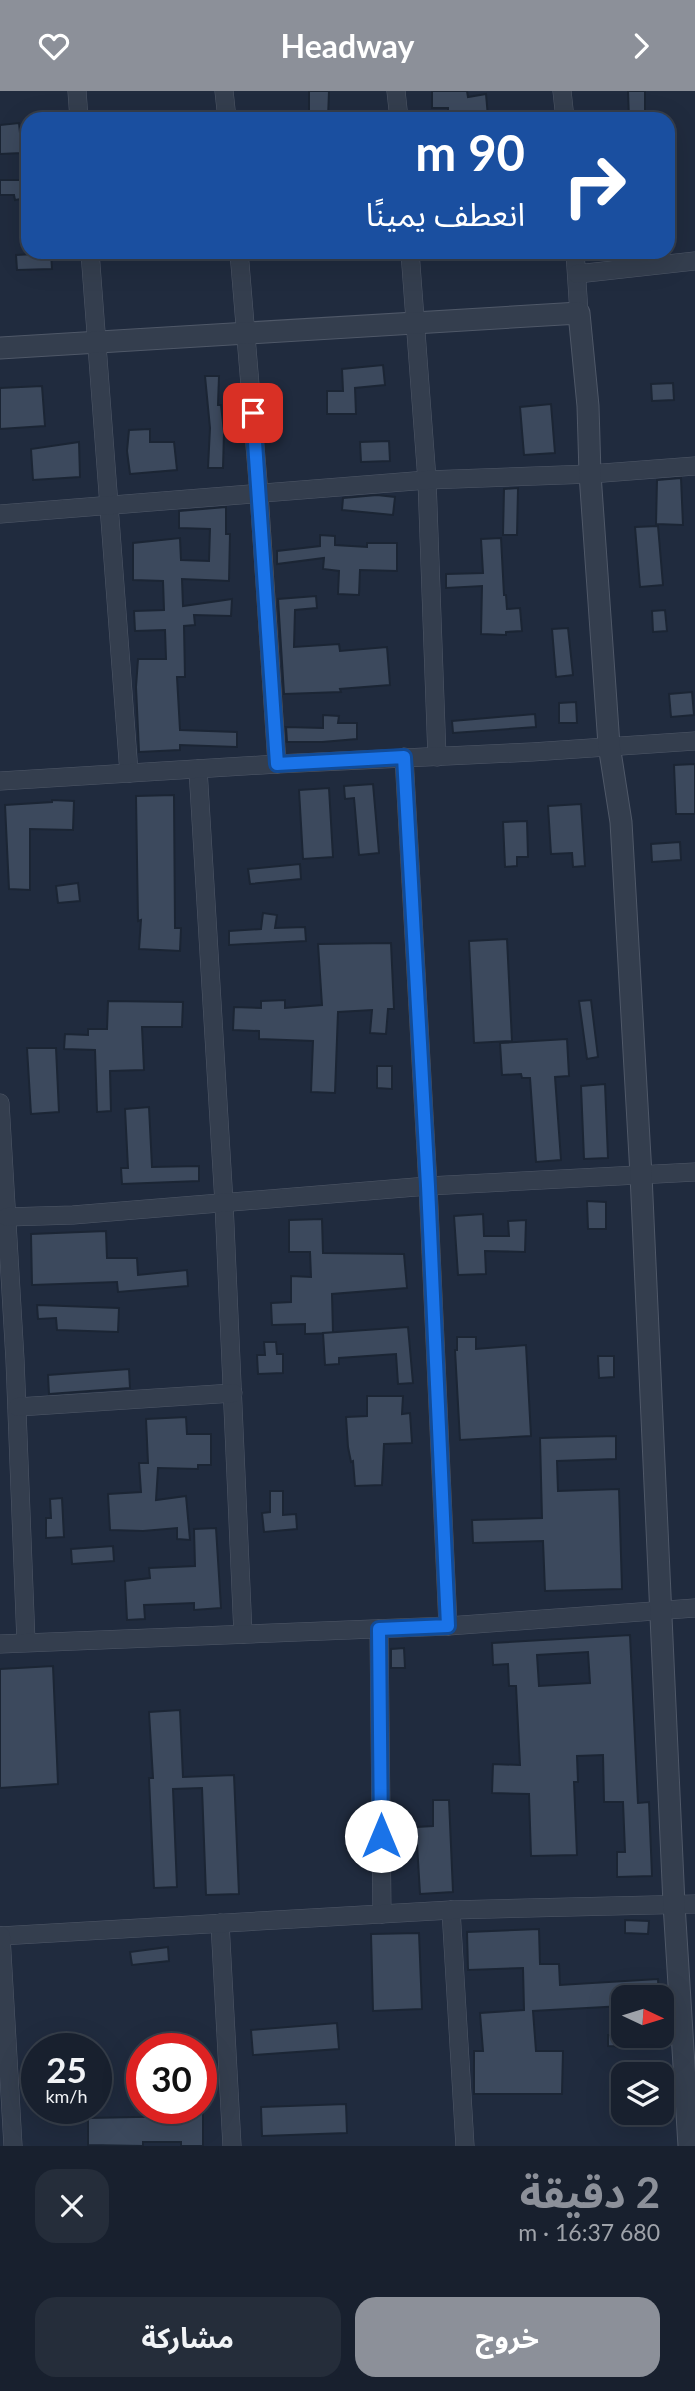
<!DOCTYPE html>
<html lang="ar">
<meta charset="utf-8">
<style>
:root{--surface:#18202e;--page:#252d3a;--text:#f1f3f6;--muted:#9fa3aa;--line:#363e4a;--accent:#8c9099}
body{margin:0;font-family:Lato,"Noto Sans Arabic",sans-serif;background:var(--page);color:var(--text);direction:rtl;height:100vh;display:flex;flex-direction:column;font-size:26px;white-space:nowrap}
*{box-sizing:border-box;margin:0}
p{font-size:23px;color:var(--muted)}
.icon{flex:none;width:38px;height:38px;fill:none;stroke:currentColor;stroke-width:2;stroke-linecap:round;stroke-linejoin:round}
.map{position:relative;height:2055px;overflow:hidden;direction:ltr}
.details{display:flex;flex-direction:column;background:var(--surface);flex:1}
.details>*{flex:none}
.guide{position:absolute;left:21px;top:21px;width:654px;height:147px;border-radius:21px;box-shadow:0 7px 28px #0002,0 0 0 2px var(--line);direction:rtl;background:#1a4fa0;color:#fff;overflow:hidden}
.needle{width:46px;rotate:94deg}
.controls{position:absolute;left:611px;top:1894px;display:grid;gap:14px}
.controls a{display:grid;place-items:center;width:63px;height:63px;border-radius:14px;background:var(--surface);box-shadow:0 7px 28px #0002,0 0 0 2px var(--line);font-size:35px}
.speed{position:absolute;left:21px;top:1942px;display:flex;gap:14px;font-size:35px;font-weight:700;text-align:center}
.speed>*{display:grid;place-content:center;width:91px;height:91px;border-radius:50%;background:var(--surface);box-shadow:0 7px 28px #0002,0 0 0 2px var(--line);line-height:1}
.speed small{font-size:18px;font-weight:400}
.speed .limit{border:10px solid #d22;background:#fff;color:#111}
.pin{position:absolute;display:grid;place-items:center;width:60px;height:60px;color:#fff;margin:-30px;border-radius:14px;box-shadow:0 4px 10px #0006}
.me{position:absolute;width:77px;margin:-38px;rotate:0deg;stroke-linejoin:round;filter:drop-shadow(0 0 5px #0008)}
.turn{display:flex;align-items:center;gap:24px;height:147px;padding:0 35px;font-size:32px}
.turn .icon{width:91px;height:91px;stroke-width:2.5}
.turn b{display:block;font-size:49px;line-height:60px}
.round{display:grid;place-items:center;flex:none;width:74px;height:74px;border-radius:21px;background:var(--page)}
.head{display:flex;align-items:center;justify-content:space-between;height:119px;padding:0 35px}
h1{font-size:42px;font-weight:700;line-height:52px;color:var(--accent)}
.button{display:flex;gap:14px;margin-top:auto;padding:14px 35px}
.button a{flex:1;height:80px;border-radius:21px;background:var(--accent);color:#fff;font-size:28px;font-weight:700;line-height:80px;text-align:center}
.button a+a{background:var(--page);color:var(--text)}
header{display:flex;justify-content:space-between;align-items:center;height:91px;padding:0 35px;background:var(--accent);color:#fff;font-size:32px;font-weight:700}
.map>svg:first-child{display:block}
.building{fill:#3c495d;stroke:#1b2534;stroke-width:2;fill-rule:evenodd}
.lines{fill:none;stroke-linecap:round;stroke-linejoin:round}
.minor-casing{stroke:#4f5868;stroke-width:19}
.tertiary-casing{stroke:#4f5868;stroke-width:23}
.minor{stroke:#343e4e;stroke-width:18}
.tertiary{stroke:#343e4e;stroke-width:21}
.route-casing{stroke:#114b97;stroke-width:18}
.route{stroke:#1a73e8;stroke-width:12}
</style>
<header><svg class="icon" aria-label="forward" viewBox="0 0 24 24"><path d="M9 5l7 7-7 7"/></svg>Headway<svg class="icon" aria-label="heart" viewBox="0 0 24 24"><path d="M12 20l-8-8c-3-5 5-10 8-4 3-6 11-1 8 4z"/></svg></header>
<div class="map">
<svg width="695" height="2055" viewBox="0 0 695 2055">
<rect width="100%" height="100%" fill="#202b3e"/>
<g class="building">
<polygon points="309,0 329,0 328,28 309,28"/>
<polygon points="432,0 467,0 468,6 486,3 488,26 448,25 448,17 432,17"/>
<polygon points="628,0 645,0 645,28 629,28"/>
<polygon points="19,32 22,62 0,63 0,34"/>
<polygon points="0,89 26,89 27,107 15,109 14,104 0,104"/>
<polygon points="51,162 52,178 17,179 16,164"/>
<polygon points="383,274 385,294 355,297 356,323 327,323 327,300 343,300 342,278"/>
<polygon points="205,285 219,285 218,314 221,314 224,341 223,377 208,377 210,337"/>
<polygon points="673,292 674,309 652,310 651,293"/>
<polygon points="42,295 45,335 0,338 0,297"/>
<polygon points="551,313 555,362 524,364 520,316"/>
<polygon points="150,338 150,351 174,351 177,379 130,383 127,360 129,339"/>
<polygon points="389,350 390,370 361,371 360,351"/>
<polygon points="79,351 80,386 33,389 31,358"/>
<polygon points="681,387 683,434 656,433 657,389"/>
<polygon points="518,397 517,444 503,444 504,398"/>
<polygon points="377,404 395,406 393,424 342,419 343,407"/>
<polygon points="226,416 226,443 230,443 229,490 182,488 183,515 232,508 231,525 194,524 195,534 184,535 185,586 177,586 180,639 237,641 237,656 180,654 180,659 139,661 136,596 138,568 166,568 165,539 135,540 134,520 164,519 163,490 133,489 133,452 180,447 181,469 209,470 210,438 179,437 179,420"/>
<polygon points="658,435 663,494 640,496 635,436"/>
<polygon points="320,444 335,445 335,454 367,456 367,452 397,452 397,480 360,479 359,504 338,503 339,480 323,478 324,467 277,473 277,460 320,455"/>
<polygon points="501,447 504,504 506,504 507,518 520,517 522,540 506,541 506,544 481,543 482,495 446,497 446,483 483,482 481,448"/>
<polygon points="316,505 317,517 295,519 294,556 339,553 340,560 387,556 390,594 340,598 341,601 284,603 278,508"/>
<polygon points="665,519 667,540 653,541 652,520"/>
<polygon points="568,537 573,584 556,586 552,538"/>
<polygon points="692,601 694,624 671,626 669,603"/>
<polygon points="576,611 577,632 559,632 559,612"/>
<polygon points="535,623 536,636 453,642 452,630"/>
<polygon points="323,624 339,625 338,632 357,632 357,648 322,651 287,651 286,636 323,637"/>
<polygon points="695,673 695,723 676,723 674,674"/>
<polygon points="373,693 379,762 359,764 354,707 345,708 344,695"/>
<polygon points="329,697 333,766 303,768 299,699"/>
<polygon points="174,704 175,837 181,837 180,860 139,858 141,829 138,830 136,705"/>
<polygon points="52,709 74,710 73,739 30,738 30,799 9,798 5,714 52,711"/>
<polygon points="581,713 585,775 573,776 572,762 551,763 548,715"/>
<polygon points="527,730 528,766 517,766 517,775 505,776 503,731"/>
<polygon points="680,751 681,769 652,771 651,753"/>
<polygon points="300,773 301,788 250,793 248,778"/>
<polygon points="78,792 80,810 58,812 56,795"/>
<polygon points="263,822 277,824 275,837 305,836 306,850 229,854 229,840 261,838"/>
<polygon points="507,848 512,950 474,952 469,850"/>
<polygon points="391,852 394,918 388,918 386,943 370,942 372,919 338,921 335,1002 311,1001 313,950 259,948 259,940 233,939 234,916 261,917 261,910 285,909 285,917 322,914 318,853"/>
<polygon points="591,909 598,966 587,968 579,910"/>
<polygon points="108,910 183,911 182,936 142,936 144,979 110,980 111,1020 97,1021 95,959 64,958 65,943 88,944 88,938 107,938"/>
<polygon points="567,948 569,985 555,986 561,1069 536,1071 530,987 522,987 521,983 502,984 500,952"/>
<polygon points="27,957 56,957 59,1021 31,1023"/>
<polygon points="377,975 392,975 392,998 377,997"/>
<polygon points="605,993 608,1067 584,1068 581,995"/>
<polygon points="149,1016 152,1076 199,1075 199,1090 122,1093 121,1077 128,1077 125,1018"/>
<polygon points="587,1110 606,1111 606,1138 588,1138"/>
<polygon points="483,1123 484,1145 509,1145 508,1130 526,1129 525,1161 485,1160 486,1183 458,1184 454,1125"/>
<polygon points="322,1128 323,1162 404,1163 407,1197 332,1203 333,1242 305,1243 305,1233 272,1234 271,1212 291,1211 291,1185 311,1186 310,1161 289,1161 289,1129"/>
<polygon points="106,1140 107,1167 137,1167 138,1184 187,1179 188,1195 118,1201 117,1191 32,1194 31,1143"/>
<polygon points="37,1214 119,1217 118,1241 57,1239 56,1227 38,1228"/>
<polygon points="408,1236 413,1292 398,1293 396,1263 339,1267 339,1273 325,1274 323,1242"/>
<polygon points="457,1246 476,1246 476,1258 526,1254 531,1345 460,1349 455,1259 457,1259"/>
<polygon points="264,1251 276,1251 277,1263 283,1263 283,1282 258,1283 257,1264 265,1264"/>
<polygon points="598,1265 614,1265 614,1286 599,1287"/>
<polygon points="129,1278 130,1297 49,1303 48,1284"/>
<polygon points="367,1305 403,1305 402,1323 410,1322 412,1352 384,1353 382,1394 355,1395 353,1370 351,1371 348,1356 346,1326 367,1325"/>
<polygon points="186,1326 187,1343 211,1343 211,1374 198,1374 198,1378 158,1377 156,1409 186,1405 190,1449 177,1448 177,1437 143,1440 110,1439 108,1403 141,1401 139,1372 148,1372 146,1328"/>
<polygon points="616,1345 616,1368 557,1370 558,1400 619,1398 622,1498 545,1500 543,1450 473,1452 472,1429 542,1427 540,1347"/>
<polygon points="270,1400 283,1400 283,1424 296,1423 297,1438 264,1441 262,1422 270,1421"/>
<polygon points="62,1407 64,1446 46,1447 46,1427 51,1427 50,1408"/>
<polygon points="216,1437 221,1517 194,1519 194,1512 144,1514 145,1528 127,1529 125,1490 150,1487 149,1477 195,1475 194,1438"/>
<polygon points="113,1455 114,1470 72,1473 71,1458"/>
<path d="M630,1544L638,1712L649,1711L652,1785L617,1786V1761H625L623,1711H604L603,1664L577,1665L578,1691H574L577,1764L531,1765L529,1703L492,1702L493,1673L520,1674L516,1595H509L508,1573L493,1574L492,1552ZM588,1561L590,1592L539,1595L537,1564Z"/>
<polygon points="404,1557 405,1577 391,1577 391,1558"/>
<polygon points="53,1575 58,1693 0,1697 0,1578"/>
<polygon points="180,1619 183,1686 234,1684 239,1803 206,1804 202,1697 173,1698 177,1796 154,1797 149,1687 153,1687 149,1621"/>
<polygon points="433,1709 449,1709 453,1801 420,1803 416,1736 433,1735"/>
<polygon points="625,1829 649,1830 648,1843 625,1842"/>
<polygon points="539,1838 540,1873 559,1873 560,1894 658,1888 659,1906 623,1906 623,1915 533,1920 536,1960 563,1960 562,2003 474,2003 474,1960 483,1960 480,1922 524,1919 523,1877 468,1879 467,1841"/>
<polygon points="419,1842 422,1918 373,1920 371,1843"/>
<polygon points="168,1856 169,1870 132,1874 130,1861"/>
<polygon points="337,1932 339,1958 253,1964 251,1939"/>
<polygon points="608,1944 652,1944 652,1957 608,1955"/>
<polygon points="346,2013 347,2042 262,2045 261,2016"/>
<polygon points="184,2018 203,2018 203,2055 181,2055 181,2051 143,2051 143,2055 88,2054 88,2027 184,2025"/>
</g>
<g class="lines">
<g class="minor-casing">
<g id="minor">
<polyline points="77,0 79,28"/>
<polyline points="224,0 227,28"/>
<polyline points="396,0 399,28"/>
<polyline points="562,0 565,28"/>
<polyline points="90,161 129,682"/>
<polyline points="239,161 259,403 277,673"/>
<polyline points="410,161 427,389 437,666"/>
<polyline points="575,161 579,222"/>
<polyline points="577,183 695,170"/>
<polyline points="0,423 427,389 590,383 695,375"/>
<polyline points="404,666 428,1095 448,1535"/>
<polyline points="198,678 224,1112 243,1543"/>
<polyline points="0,690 277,673 532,661 695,650"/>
<polyline points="0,1012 15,1269 26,1551"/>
<polyline points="7,1126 73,1124 428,1095 695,1081"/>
<polyline points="18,1316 233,1302"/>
<polyline points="379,1538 382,1823"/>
<polyline points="0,1553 448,1535 695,1517"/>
<polyline points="451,1819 465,2055"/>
<polyline points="220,1832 232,2055"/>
<polyline points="0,1845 451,1819 695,1813"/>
<polyline points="1,1845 13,2055"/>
</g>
</g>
<g class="tertiary-casing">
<polyline id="tertiary" points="0,257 579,222 588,315 590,383 609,654 621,731 641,1084 674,1813 689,2055"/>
</g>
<use href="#minor" class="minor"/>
<use href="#tertiary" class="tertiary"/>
</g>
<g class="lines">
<g class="route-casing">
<polyline id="route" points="253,322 277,673 404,666 428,1095 448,1535 379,1538 381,1745"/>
</g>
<use href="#route" class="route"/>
</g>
</svg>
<div class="controls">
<a><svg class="needle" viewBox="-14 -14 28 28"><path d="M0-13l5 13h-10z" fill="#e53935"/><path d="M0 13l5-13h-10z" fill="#9fa3aa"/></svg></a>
<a><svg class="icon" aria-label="layers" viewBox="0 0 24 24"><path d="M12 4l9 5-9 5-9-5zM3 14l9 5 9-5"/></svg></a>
</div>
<div class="speed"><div>25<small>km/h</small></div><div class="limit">30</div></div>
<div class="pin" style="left:253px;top:322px;background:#d93025"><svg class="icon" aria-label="arrive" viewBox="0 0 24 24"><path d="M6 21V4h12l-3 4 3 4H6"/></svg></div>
<svg class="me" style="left:381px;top:1745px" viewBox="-20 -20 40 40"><circle r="19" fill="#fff"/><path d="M0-13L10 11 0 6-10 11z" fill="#1a73e8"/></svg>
<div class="guide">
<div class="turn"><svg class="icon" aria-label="right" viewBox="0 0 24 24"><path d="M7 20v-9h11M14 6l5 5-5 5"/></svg><div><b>90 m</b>انعطف يمينًا</div></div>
</div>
</div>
<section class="details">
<div class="head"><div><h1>2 دقيقة</h1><p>680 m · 16:37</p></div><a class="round"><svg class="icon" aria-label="close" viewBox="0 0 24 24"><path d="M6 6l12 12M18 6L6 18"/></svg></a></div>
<div class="button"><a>خروج</a><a>مشاركة</a></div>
</section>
